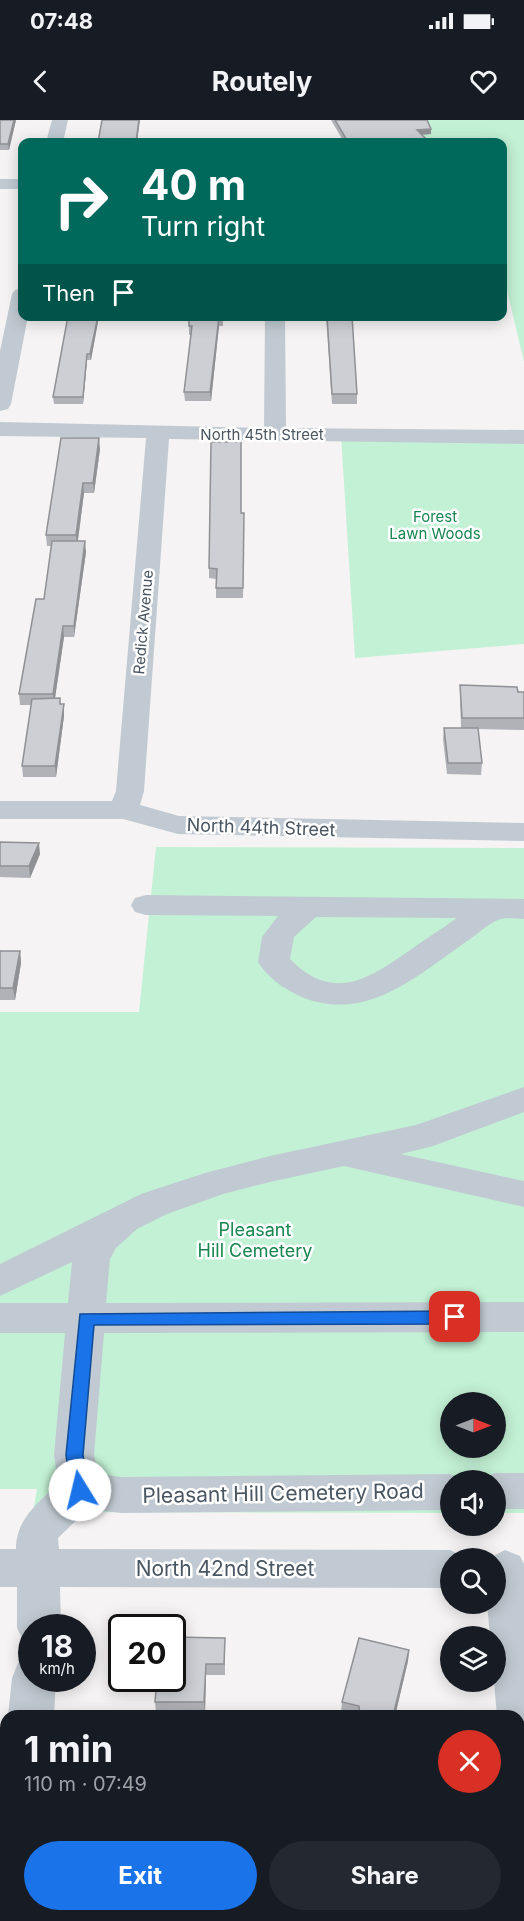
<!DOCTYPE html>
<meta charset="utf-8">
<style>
:root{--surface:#171b24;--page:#242831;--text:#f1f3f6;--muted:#9ea1a6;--accent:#1a73e8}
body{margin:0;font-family:Inter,sans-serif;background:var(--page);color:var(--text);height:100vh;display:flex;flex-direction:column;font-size:22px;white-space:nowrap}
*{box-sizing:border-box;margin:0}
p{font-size:20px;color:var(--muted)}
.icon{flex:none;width:33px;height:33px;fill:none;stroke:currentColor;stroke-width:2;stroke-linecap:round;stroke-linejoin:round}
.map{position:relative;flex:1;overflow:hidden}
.drawer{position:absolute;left:0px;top:1590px;width:525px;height:212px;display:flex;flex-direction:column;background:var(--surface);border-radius:18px 18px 0 0;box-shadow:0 3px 15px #0003}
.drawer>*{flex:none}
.top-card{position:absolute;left:18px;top:18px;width:489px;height:183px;border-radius:12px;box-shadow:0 3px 15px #0003;background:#00695c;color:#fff;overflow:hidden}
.needle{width:39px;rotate:90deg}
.tools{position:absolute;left:440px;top:1272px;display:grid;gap:12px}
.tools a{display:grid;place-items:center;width:66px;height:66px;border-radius:50%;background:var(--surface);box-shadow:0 3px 15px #0003;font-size:30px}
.speed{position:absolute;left:18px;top:1494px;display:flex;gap:12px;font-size:30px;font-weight:700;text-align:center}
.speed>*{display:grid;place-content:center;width:78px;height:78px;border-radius:50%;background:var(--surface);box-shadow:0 3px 15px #0003;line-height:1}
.speed small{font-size:15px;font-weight:400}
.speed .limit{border:3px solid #111;border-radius:9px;background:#fff;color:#111}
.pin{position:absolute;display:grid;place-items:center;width:51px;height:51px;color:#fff;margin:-26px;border-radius:12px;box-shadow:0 3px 9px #0006}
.me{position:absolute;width:66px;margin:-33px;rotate:351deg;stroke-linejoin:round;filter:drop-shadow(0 0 4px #0008)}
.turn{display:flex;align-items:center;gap:21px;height:126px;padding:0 24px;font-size:27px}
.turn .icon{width:78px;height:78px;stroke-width:2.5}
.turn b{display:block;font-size:42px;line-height:51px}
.then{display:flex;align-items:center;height:57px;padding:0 24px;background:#0003;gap:12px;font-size:22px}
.round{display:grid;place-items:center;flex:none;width:63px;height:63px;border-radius:32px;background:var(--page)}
.summary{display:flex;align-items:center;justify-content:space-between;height:102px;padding:0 24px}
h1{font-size:36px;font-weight:700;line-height:45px}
.cta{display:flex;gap:12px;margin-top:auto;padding:12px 24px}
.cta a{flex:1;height:69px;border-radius:36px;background:var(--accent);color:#fff;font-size:24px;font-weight:700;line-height:69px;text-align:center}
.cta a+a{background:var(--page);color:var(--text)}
.status{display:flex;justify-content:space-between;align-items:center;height:42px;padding:0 30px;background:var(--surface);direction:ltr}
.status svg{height:16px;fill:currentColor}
header{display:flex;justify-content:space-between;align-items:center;height:78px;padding:0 24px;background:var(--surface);font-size:27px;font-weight:700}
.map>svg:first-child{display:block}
.green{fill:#c3f1d5;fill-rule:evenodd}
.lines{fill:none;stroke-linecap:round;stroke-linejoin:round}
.minor{fill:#c1cad2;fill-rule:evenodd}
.wall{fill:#b0b2b7}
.shaded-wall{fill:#909195}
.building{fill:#cdcfd5;stroke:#909195;stroke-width:1.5}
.route{fill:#1a73e8;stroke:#114b97;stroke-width:1.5}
.labels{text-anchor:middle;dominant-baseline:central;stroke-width:5;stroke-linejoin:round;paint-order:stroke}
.far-street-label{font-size:15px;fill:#4a5661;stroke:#fff}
.far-park-label{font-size:15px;fill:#17864f;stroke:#fff}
.street-label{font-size:18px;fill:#4a5661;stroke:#fff}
.park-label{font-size:18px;fill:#17864f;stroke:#fff}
.near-street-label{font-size:21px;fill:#4a5661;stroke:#fff}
</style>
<div class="status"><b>07:48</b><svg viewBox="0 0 49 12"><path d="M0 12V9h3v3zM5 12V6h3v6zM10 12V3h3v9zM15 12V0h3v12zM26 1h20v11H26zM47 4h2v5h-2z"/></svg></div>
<header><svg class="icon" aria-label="back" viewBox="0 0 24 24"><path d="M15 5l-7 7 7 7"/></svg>Routely<svg class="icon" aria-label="heart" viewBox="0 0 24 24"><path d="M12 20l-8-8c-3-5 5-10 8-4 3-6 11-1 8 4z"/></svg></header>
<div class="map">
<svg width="524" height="1801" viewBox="0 0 524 1801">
<rect width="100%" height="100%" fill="#f5f3f3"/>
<g class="green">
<polygon points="421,0 524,0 524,242 503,153 502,22 424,22"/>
<polygon points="341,315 524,317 524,524 355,538"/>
<path d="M156,727L524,728V1393H495V1360H450V1393L33,1392L37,1369H0V892H139ZM450,1282H495V1328H450Z"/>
</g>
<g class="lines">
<g class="minor">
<polygon points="52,0 68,0 63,22 46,22"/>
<rect x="0" y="59" width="22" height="10"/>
<polygon points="22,168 22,196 28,196 11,284 8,289 0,291 0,231 12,174 15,170"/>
<polygon points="265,196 285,196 286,308 524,310 524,324 169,319 144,671 140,685 179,696 524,703 524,721 178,714 123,699 0,699 0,681 112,681 116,671 146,318 0,316 0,302 264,308"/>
<path d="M146,775L524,779V799C517,799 508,797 501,799C491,801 479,813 470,819C423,851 375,898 313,881C291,874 271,862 258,842L262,817L278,796L146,795L135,792L131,785L135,778ZM316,797L457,798C442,809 425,819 410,830C369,859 333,883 290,839L294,817Z"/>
<path d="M524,967V992L433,1026L401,1034L524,1061V1087L344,1046L270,1062L223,1074L167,1094L137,1109L116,1128L110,1139L106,1183L524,1182V1212L104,1213L94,1335L98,1354L121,1357L450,1354L465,1360H450V1390L121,1393L88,1389L58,1418L59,1429L450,1430L466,1438H450V1468L60,1467L61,1508H32V1525L24,1522L17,1508V1467H0V1429H16C16,1399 38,1383 58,1364L54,1335L65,1213H0V1183H68L72,1142L0,1176V1144L141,1074L205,1053L270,1036L416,1005Z"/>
<polygon points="495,1353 524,1353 524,1389 495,1389 495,1360 479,1360"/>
<polygon points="505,1430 520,1436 524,1444 524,1655 519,1653 519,1596 497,1596 494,1562 495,1516 490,1516 487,1484 495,1484 495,1438 489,1438"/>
<polygon points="32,1538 32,1558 56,1558 54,1596 8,1596 12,1558 18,1543"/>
<polygon points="6,1774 6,1796 36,1796 37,1801 0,1801 0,1777"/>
</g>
</g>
<g class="wall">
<polygon points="0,0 16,0 9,30 0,30"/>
<polygon points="331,0 427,0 431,9 431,14 421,15 429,22 344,22"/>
<polygon points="99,196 91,240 87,240 83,284 54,284 53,277"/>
<polygon points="223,196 223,206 219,206 211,281 185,281 184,272 191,215 189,215 189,206"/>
<polygon points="326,196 352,196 357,274 357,284 332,284"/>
<polygon points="100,329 94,373 84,373 78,421 86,432 74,517 64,517 55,578 61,584 64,584 64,596 56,657 23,657 22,646 31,585 20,585 19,574 44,479 52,426 47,426 46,415"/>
<polygon points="241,393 244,393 243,478 216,478 216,459 209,458 209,448"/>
<polygon points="460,565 524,572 524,610 478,609 482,643 481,655 447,654 443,619 444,608 461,608 460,576"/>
<polygon points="0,722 40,734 30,758 0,757"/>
<polygon points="0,831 20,831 21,843 15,880 0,880"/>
<polygon points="225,1518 225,1555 206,1555 205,1593 156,1593 155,1582"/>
<polygon points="409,1530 408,1541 395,1596 354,1596 341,1593 342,1582"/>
</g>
<g class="shaded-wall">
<polygon points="14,0 16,0 9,30 8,24"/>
<polygon points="139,0 140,0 137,22 136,22"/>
<polygon points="431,9 431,14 416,15 417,10"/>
<polygon points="98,196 99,196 91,240 90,234"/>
<polygon points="219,197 219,206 211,281 210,272"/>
<polygon points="87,234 87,240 83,284 83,277"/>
<polygon points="99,318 100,329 94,373 93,363"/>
<polygon points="83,363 84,373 77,426 76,415"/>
<polygon points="85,421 86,432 74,517 74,506"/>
<polygon points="63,506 64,517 54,585 53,574"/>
<polygon points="64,584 64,596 56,657 55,646"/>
<polygon points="39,723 40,734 30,758 29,746"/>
<polygon points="20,831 21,843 15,880 13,868"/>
<polygon points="409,1530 408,1541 395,1596 393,1596"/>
<polygon points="206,1544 206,1555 205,1593 204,1582"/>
</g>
<g class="building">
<polygon points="0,0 14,0 8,24 0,24"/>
<polygon points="102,0 139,0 136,22 98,22"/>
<polygon points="335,0 427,0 431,9 417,10 429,22 348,22"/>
<polygon points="68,196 98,196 90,234 87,234 83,277 53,277"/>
<polygon points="189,196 222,196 219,197 210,272 184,272 192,206 189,206"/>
<polygon points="327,196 352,196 357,274 332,274"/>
<polygon points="61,318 99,318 93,363 83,363 76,415 46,415"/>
<polygon points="211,322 241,322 241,393 244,393 243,468 216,468 217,449 209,448"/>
<polygon points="52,421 85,421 74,506 63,506 53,574 19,574 36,479 44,479"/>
<polygon points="460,565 517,567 518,572 524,572 524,598 462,598"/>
<polygon points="60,578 60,584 64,584 55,646 22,646 32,579"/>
<polygon points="444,608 478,608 482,643 448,643"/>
<polygon points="0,722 39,723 29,746 0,746"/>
<polygon points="0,831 20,831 13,868 0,868"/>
<polygon points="172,1517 225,1518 224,1544 206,1544 204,1582 155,1582 157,1558 172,1558"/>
<polygon points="359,1518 409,1530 393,1596 360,1596 359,1586 342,1582"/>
<rect x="143" y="1796" width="52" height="5"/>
<rect x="370" y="1796" width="55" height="5"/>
</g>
<polygon class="route" points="455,1191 463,1197 455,1204 94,1205 83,1335 89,1370 86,1376 80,1378 74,1376 71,1370 66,1335 80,1194"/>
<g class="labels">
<g class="far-street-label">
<text x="262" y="314">North 45th Street</text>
<text transform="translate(143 502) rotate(-85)">Redick Avenue</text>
</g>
<g class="far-park-label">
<text x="435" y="396">Forest<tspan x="435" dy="17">Lawn Woods</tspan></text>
</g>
<g class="street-label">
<text transform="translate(261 707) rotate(2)">North 44th Street</text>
</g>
<g class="park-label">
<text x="255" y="1109">Pleasant<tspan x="255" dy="21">Hill Cemetery</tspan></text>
</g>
<g class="near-street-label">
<text transform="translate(283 1373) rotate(-1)">Pleasant Hill Cemetery Road</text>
<text x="225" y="1448">North 42nd Street</text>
</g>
</g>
</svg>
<div class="tools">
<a><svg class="needle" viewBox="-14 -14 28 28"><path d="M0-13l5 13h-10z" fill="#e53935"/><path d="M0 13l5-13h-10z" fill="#9ea1a6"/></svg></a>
<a><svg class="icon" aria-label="sound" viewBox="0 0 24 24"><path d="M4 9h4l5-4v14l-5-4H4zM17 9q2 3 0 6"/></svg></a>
<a><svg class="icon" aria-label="search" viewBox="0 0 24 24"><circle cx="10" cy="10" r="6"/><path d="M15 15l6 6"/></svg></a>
<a><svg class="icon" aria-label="layers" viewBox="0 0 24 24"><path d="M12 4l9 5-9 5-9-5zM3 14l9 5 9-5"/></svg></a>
</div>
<div class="speed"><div>18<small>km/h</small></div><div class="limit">20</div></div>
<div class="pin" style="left:455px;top:1197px;background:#d93025"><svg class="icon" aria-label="arrive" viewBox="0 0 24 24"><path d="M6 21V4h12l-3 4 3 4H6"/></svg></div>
<svg class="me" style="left:80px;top:1370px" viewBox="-20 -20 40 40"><circle r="19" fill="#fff"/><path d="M0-13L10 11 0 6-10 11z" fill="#1a73e8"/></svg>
<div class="top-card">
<div class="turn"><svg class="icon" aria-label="right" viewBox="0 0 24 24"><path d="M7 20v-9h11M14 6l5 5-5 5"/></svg><div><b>40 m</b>Turn right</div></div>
<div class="then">Then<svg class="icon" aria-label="arrive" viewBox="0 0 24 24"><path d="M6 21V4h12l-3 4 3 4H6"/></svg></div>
</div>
<section class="drawer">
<div class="summary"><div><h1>1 min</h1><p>110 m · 07:49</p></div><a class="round" style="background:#d93025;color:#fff"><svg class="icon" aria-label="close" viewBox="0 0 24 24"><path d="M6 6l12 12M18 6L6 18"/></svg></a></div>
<div class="cta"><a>Exit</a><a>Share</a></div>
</section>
</div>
